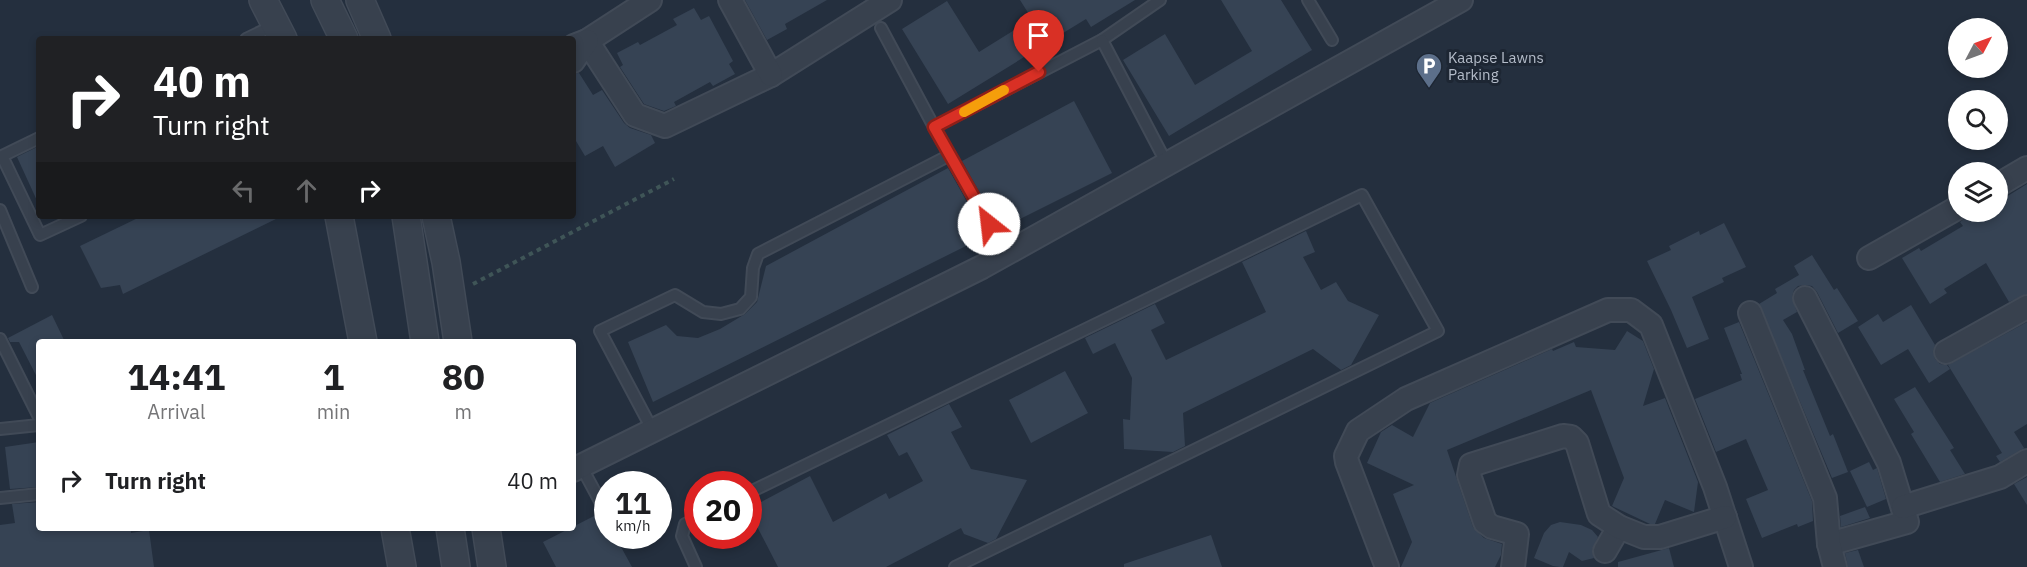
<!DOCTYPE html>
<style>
:root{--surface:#fff;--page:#f2f2f2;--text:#202124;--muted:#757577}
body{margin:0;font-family:"IBM Plex Sans",sans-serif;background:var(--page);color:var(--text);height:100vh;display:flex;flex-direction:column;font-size:22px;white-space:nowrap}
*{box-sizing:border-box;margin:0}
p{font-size:20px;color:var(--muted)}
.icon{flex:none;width:33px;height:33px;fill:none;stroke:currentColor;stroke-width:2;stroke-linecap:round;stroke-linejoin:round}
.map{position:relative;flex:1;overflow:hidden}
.sheet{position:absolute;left:36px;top:339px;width:540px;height:192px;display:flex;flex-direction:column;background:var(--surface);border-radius:6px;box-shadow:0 3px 9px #0003}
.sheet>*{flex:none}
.top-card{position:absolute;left:36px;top:36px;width:540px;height:183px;border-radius:6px;box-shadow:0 3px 9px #0003;background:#202124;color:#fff;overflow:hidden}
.needle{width:39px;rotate:49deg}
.tools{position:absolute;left:1948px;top:18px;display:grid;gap:12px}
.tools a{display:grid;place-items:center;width:60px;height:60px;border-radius:50%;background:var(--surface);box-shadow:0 3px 9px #0003;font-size:30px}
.speed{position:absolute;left:594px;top:471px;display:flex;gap:12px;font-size:30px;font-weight:700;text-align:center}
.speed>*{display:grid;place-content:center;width:78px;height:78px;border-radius:50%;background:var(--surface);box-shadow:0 3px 9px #0003;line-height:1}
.speed small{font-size:15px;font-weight:400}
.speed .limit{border:9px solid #d22;background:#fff;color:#111}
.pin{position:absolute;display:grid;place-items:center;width:51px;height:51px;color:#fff;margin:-62px -26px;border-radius:50% 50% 50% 0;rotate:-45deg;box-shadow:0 0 6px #0007}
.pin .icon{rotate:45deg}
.me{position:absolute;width:66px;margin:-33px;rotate:331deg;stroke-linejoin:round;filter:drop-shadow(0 0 4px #0008)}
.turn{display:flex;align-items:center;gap:21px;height:126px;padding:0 18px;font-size:27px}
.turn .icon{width:78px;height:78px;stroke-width:2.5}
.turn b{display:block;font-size:42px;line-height:51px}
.lanes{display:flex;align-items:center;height:57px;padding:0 18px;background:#0003;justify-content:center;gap:30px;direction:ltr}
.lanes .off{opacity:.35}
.eta{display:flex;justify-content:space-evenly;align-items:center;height:102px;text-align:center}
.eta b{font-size:36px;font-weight:700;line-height:42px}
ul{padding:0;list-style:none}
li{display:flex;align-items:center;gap:18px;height:78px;padding:0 18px}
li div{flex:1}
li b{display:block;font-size:22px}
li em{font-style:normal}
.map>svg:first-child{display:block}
.building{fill:#364354}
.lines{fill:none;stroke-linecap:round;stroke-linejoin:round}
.service-casing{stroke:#414a57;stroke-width:14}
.minor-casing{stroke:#414a57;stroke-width:26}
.tertiary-casing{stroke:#414a57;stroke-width:30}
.path{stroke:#3f5557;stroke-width:4;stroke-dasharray:4.5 4.5;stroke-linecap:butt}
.service{stroke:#38414e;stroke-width:10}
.minor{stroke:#38414e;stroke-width:22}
.tertiary{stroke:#38414e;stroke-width:27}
.route-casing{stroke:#8d1f18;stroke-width:15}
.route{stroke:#d93025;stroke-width:10}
.slow{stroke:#f59e0b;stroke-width:10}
.labels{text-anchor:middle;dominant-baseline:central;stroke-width:6;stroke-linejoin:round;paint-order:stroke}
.poi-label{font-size:15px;fill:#b4bcc9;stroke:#1d2633;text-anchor:start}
</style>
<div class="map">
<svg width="2027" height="567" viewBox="0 0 2027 567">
<rect width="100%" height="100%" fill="#242f3e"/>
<g class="building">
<polygon points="745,0 827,0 785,24 787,29 767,40"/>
<polygon points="1020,0 1135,0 1091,27 1086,19 948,104 902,29 947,1 979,52 1032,19"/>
<polygon points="1221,0 1281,0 1312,50 1169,136 1123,60 1165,34 1195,85 1252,51"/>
<polygon points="694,8 701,20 709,16 733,61 729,64 735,74 713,86 710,82 674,102 676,106 664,111 644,104 620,67 623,65 617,53 638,42 640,45 677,25 673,19"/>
<polygon points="579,73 593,95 602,90 624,123 630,128 651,135 655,143 615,167 603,146 585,156 573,136 573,74"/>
<polygon points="1074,101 1112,173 1000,229 962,161"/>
<polygon points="39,146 39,205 17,157"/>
<polygon points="948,168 986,236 653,402 628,342 666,325 677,336 698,338 720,329 745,314 757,302 766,266"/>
<polygon points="2027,184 2027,294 2009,302 1986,263 1944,289 1947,293 1930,304 1902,258 1919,248 1921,251 1963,226 1960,222 1974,212 1998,212 1998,202"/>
<polygon points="142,216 282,216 123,294 120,285 101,288 80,246"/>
<polygon points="1724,223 1746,267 1722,278 1724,282 1692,297 1709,339 1687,348 1671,310 1647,261 1671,250 1669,246 1699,231 1700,235"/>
<polygon points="1306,231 1315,252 1303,257 1321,290 1336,282 1348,301 1379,315 1351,365 1341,370 1313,349 1183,413 1185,446 1173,452 1124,449 1123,419 1130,420 1132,378 1115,343 1093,354 1085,338 1155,304 1165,323 1151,330 1166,360 1266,312 1242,262"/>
<polygon points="1812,255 1834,290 1837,288 1858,321 1838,333 1817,292 1812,286 1805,285 1798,286 1794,290 1792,297 1797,312 1783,320 1792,334 1805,370 1803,370 1830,436 1833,434 1848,472 1832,478 1759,304 1777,293 1775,289 1799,275 1794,266"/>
<polygon points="1911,305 1935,345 1933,351 1935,359 1940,364 1947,365 1950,369 1929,383 1908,349 1881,365 1858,327 1878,314 1883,322"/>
<polygon points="52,315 65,342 39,342 39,381 19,342 10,342 8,338"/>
<polygon points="1739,322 1812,501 1813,521 1798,527 1797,524 1762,538 1746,499 1768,490 1746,439 1716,452 1695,399 1742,380 1740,374 1742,374 1724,328"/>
<polygon points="2027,322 2027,424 2014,432 2024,448 2000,462 1996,456 2002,453 1948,365"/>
<polygon points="1627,331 1643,341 1654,369 1643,406 1665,398 1698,482 1694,512 1665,500 1655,524 1650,524 1612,506 1624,478 1591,390 1447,450 1473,527 1484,538 1502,544 1501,555 1495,567 1401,567 1412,542 1393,494 1414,485 1367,463 1381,432 1392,425 1413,437 1430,403 1552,349 1553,351 1574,342 1576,347 1615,350"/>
<polygon points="1065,371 1088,413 1031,443 1009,400"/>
<polygon points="1915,387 1954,448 1950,450 1965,474 1940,482 1911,434 1914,432 1894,399"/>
<polygon points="949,404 962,427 951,432 971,469 1027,480 996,539 988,543 964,534 961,528 886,567 778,567 748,509 810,476 833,522 886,493 889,499 923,481 907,452 899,456 887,435"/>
<polygon points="39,442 39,487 10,489 5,447"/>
<polygon points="1869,462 1873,470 1877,468 1886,499 1867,507 1850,471"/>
<polygon points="2027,477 2027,505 2014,484"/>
<polygon points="39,502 39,528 131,528 131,533 149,530 154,567 0,567 0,525 15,523 12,504"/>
<polygon points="1865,507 1870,518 1841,527 1840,516"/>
<polygon points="598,514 604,522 608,523 608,536 615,536 632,567 556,567 543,542"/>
<polygon points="1560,522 1581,525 1592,530 1598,537 1592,550 1594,558 1582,561 1569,552 1563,567 1560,567 1553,566 1534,558 1544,533 1551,525"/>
<polygon points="1211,535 1222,567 1124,567 1124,564"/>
<polygon points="1669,548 1674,567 1618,567 1618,562"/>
<polygon points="1858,550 1864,567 1848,567 1845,553"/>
</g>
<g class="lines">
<g class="service-casing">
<g id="service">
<polyline points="1308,0 1332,40"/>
<polyline points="881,28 934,127 1102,40 1160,0"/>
<polyline points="246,39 275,25"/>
<polyline points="1102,40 1167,164"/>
<polyline points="934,127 1005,254"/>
<polyline points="39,138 2,156 40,235 81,216"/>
<polyline points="0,210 32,287"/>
<polyline points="0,339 39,417"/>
<polyline points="0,429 39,425"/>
<polyline points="653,431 600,331 675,295 703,312 721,314 740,309 751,297 753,268 758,254 950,155"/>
<polyline points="581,466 608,516"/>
<polyline points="748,493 1362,195 1438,331 955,567"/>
<polyline points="0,498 39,494"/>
<polyline points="696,567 682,536 685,524 698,518"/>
</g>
</g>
<g class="minor-casing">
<g id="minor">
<polyline points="650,0 587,41 635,115 665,126 771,75 890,0"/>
<polyline points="730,0 771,75"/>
<polyline points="573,61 587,41 574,46"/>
<polyline points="1998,185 2027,168"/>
<polyline points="1869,258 1959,207"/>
<polyline points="1805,298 1889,463 1907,522 1829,544"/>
<polyline points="1750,313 1825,498 1829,544 1835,567"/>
<polyline points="1946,352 2027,307"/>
<polyline points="573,470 982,267 1461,0"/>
<polyline points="1903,507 2000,477 2027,461"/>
<polyline points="1605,551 1619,527"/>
<polyline points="1387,567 1347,462 1346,456 1358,431 1406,399 1608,310 1631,310 1651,325 1715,487 1741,567"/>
<polyline points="1513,567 1517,534 1492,527 1485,522 1469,475 1471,465 1563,436 1571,437 1577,443 1599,514 1619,527 1644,537 1660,537 1725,517"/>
</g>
</g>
<g class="tertiary-casing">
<g id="tertiary">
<polyline points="263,0 283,39"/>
<polyline points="325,0 344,39"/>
<polyline points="360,0 377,39"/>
<polyline points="339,216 363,342"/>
<polyline points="406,216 425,342"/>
<polyline points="436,216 446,262 458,342"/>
<polyline points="395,528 402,567"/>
<polyline points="450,528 456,567"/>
<polyline points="486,528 492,567"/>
</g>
</g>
<polyline class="path" points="473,284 674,179"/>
<use href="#service" class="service"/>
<use href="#minor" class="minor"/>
<use href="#tertiary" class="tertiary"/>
</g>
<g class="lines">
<g class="route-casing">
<polyline id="route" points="989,224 934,127 1039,72"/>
</g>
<use href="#route" class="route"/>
<polyline class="slow" points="964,112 1004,90"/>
</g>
<defs>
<g id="parking-pin" transform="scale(1.35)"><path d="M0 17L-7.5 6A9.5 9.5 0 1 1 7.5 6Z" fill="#5c6f8a" stroke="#1d2633"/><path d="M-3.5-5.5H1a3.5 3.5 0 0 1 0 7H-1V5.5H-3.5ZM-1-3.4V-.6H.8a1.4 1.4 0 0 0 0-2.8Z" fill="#fff"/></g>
</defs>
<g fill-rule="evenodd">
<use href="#parking-pin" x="1429" y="66"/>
</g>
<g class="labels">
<g class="poi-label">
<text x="1448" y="57">Kaapse Lawns<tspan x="1448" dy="17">Parking</tspan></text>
</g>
</g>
</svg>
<div class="tools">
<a><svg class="needle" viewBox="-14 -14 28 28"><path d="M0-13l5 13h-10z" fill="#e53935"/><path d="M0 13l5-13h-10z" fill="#757577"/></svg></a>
<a><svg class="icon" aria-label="search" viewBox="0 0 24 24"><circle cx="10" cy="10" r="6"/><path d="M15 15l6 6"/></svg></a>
<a><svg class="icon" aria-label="layers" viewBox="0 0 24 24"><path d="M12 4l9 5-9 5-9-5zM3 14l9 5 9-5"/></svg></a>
</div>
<div class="speed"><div>11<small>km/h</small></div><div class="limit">20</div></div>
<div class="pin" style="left:1039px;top:72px;background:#d93025"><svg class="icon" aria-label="arrive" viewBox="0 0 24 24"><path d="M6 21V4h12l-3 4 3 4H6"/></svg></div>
<svg class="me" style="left:989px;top:224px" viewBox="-20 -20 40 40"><circle r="19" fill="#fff"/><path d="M0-13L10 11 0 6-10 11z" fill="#d93025"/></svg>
<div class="top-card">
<div class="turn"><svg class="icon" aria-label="right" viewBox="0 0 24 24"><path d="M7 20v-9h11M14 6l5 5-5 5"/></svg><div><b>40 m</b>Turn right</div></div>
<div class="lanes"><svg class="icon off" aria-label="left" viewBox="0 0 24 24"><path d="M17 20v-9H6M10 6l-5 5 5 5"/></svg><svg class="icon off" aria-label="ahead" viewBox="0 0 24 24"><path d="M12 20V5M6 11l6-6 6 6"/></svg><svg class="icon" aria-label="right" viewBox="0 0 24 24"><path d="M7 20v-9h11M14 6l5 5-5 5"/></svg></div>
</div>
<section class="sheet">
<div class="eta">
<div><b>14:41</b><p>Arrival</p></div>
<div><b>1</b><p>min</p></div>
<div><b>80</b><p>m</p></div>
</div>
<ul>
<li><svg class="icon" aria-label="right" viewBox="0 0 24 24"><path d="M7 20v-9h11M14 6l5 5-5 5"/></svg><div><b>Turn right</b></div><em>40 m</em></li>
</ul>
</section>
</div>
